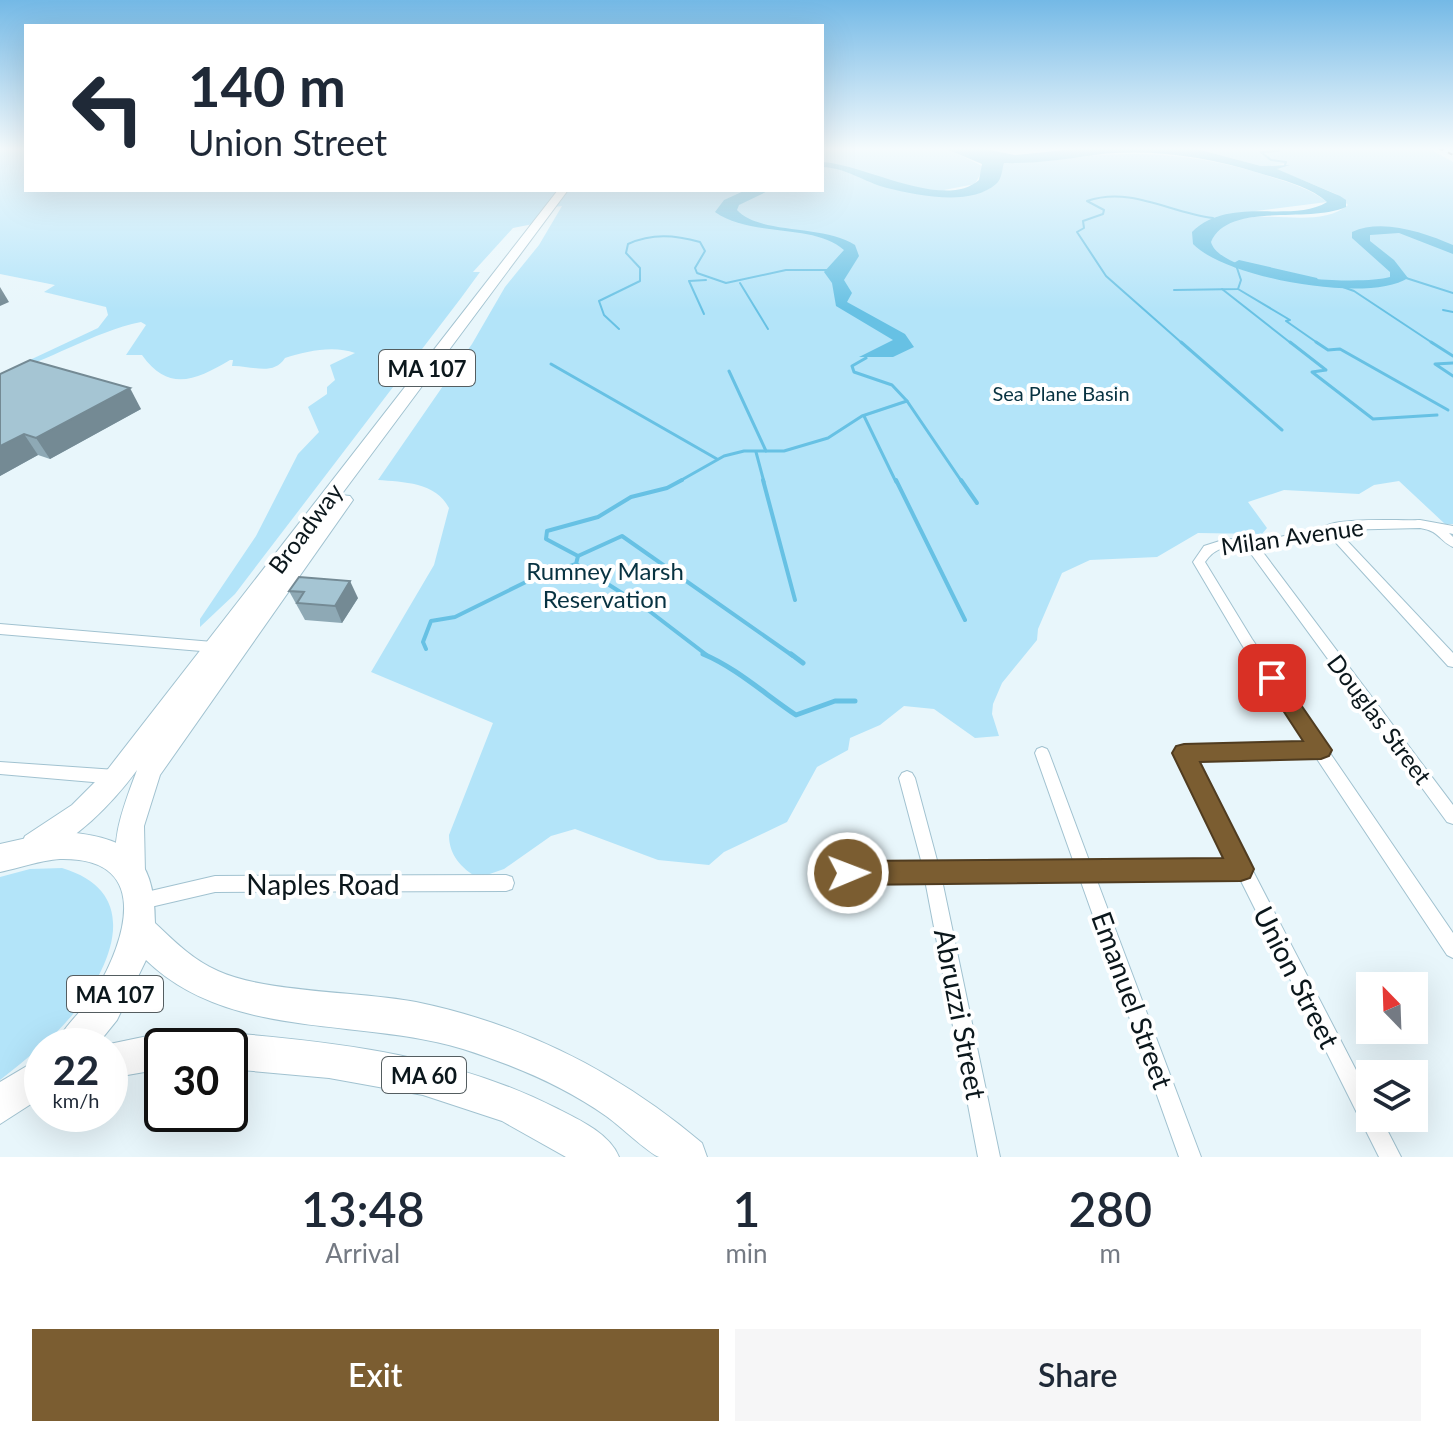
<!DOCTYPE html>
<style>
:root{--surface:#fff;--page:#f6f6f7;--text:#1f2937;--muted:#747a83;--accent:#7b5d31}
body{margin:0;font-family:Lato,sans-serif;background:var(--page);color:var(--text);height:100vh;display:flex;flex-direction:column;font-size:30px;white-space:nowrap}
*{box-sizing:border-box;margin:0}
p{font-size:26px;color:var(--muted)}
.icon{flex:none;width:44px;height:44px;fill:none;stroke:currentColor;stroke-width:2;stroke-linecap:round;stroke-linejoin:round}
.map{position:relative;height:1157px;overflow:hidden}
.sheet{display:flex;flex-direction:column;background:var(--surface);flex:1}
.sheet>*{flex:none}
.banner{position:absolute;left:24px;top:24px;width:800px;height:168px;border-radius:0px;box-shadow:0 8px 32px #0002;background:#fff;color:var(--text);overflow:hidden}
.needle{width:52px;rotate:337deg}
.tools{position:absolute;left:1356px;top:972px;display:grid;gap:16px}
.tools a{display:grid;place-items:center;width:72px;height:72px;border-radius:0px;background:var(--surface);box-shadow:0 8px 32px #0002;font-size:40px}
.speed{position:absolute;left:24px;top:1028px;display:flex;gap:16px;font-size:40px;font-weight:700;text-align:center}
.speed>*{display:grid;place-content:center;width:104px;height:104px;border-radius:50%;background:var(--surface);box-shadow:0 8px 32px #0002;line-height:1}
.speed small{font-size:20px;font-weight:400}
.speed .limit{border:4px solid #111;border-radius:12px;background:#fff;color:#111}
.pin{position:absolute;display:grid;place-items:center;width:68px;height:68px;color:#fff;margin:-34px;border-radius:16px;box-shadow:0 4px 12px #0006}
.me{position:absolute;width:88px;margin:-44px;rotate:89deg;stroke-linejoin:round;filter:drop-shadow(0 0 6px #0008)}
.turn{display:flex;align-items:center;gap:28px;height:168px;padding:0 32px;font-size:36px}
.turn .icon{width:104px;height:104px;stroke-width:2.5}
.turn b{display:block;font-size:56px;line-height:68px}
.eta{display:flex;justify-content:space-evenly;align-items:center;height:136px;text-align:center}
.eta b{font-size:48px;font-weight:600;line-height:56px}
.action{display:flex;gap:16px;margin-top:auto;padding:16px 32px}
.action a{flex:1;height:92px;border-radius:0px;background:var(--accent);color:#fff;font-size:32px;font-weight:600;line-height:92px;text-align:center}
.action a+a{background:var(--page);color:var(--text)}
.map>svg:first-child{display:block}
.green{fill:#b3e4f9}
.water{fill:#67c1e4}
.lines{fill:none;stroke-linecap:round;stroke-linejoin:round}
.stream-far3{stroke:#67c1e4;stroke-width:2}
.stream-far2{stroke:#67c1e4;stroke-width:3}
.stream-far1{stroke:#67c1e4;stroke-width:4}
.stream{stroke:#67c1e4;stroke-width:5}
.river{fill:#67c1e4;fill-rule:evenodd}
.street-casing{stroke:#a1c2d0;stroke-width:2}
.primary-casing{stroke:#a1c2d0;stroke-width:2}
.highway-casing{stroke:#a1c2d0;stroke-width:2}
.street{fill:#fff;fill-rule:evenodd}
.primary{fill:#fff;fill-rule:evenodd}
.highway{fill:#fff;fill-rule:evenodd}
.rail{stroke:#2e3a3f;stroke-width:2;stroke-dasharray:5 5;stroke-linecap:butt}
.wall{fill:#8ea9b5}
.shaded-wall{fill:#748a94}
.building{fill:#a5c5d3;stroke:#748a94;stroke-width:2}
.route{fill:#7b5d31;stroke:#503c20;stroke-width:2}
.labels{text-anchor:middle;dominant-baseline:central;stroke-width:8;stroke-linejoin:round;paint-order:stroke}
.far-park-label{font-size:20px;fill:#073241;stroke:#fff}
.shield{fill:#fff;stroke:#545d60;stroke-width:2}
.shield-label{font-size:22px;font-weight:bold;fill:#0b171c}
.street-label{font-size:24px;fill:#0b171c;stroke:#fff}
.park-label{font-size:24px;fill:#073241;stroke:#fff}
.near-street-label{font-size:28px;fill:#0b171c;stroke:#fff}
</style>
<div class="map">
<svg width="1453" height="1157" viewBox="0 0 1453 1157">
<rect width="100%" height="100%" fill="#e8f6fb"/>
<g class="green">
<path d="M0,148H26V190H822V148H946L984,167L975,184L944,190C976,200 995,194 1004,163C1037,164 1068,157 1102,155C1160,151 1216,158 1271,177C1290,183 1311,189 1327,202L1256,211L1199,226L1213,235C1245,197 1311,235 1348,205L1336,194L1276,169L1287,164L1261,166L1193,148H1428L1453,162V524H1445L1399,481L1374,485L1359,494L1284,490L1248,502L1267,528L1262,534L1198,533L1157,557L1090,560L1062,573L1038,629L1037,640L1002,683L993,704L992,714L999,736L975,738L934,709L904,706L880,725L850,738L848,750L817,767L787,822L724,852L709,865L658,860L575,829L551,836L504,869L478,878C461,868 449,855 449,835L493,723L371,672L434,565L449,508C436,482 403,482 378,480L472,344L505,287L539,245L562,206L554,207L538,223L513,228L473,272H480L461,298L235,594L200,627V619L256,536L298,454L319,432L308,407L327,394V387L335,380L330,365L355,353C334,345 306,351 285,358C273,377 250,365 232,366L233,360H230C196,380 169,393 142,355H126L146,325L141,322C92,332 49,362 0,374L98,328L108,315L106,307L44,292L55,285L0,274Z"/>
<path d="M62,868C143,892 113,965 73,1014C52,1040 26,1059 0,1080V877L30,869Z"/>
</g>
<g class="water">
<path d="M944,148H980L1015,155L1085,148H1193L1261,166L1290,165L1277,169L1340,196L1346,200V207C1308,224 1228,201 1211,242C1221,278 1358,286 1390,277V272L1352,238V232C1383,218 1424,233 1453,245V254L1399,233L1370,235V241L1394,260L1408,278C1369,304 1225,278 1193,244L1192,232C1230,195 1292,224 1327,202C1309,186 1282,180 1259,173C1207,157 1150,148 1095,155C1065,159 1035,164 1004,163C1002,169 1002,179 996,184C970,207 917,195 887,188C864,182 847,168 822,167V162C864,164 944,211 979,180L982,164Z"/>
<path d="M746,190H770L739,205L737,210C760,235 823,224 855,245L859,256L844,280L852,293L847,302L905,334L914,347L893,357H859L893,340L836,306L832,283L824,272L844,250C814,223 752,238 715,212L724,200Z"/>
</g>
<g class="lines">
<g class="stream-far3">
<polyline points="1279,148 1279,151 1261,152 1271,160 1286,162 1285,165"/>
<polyline points="1406,278 1453,293"/>
<polyline points="740,283 768,329"/>
<polyline points="1340,286 1354,291 1434,344"/>
<polyline points="1222,289 1292,344"/>
<polyline points="1238,289 1290,320 1286,321 1319,344"/>
<polyline points="1174,290 1238,289 1241,280 1236,265"/>
<polyline points="1443,310 1453,312"/>
<polyline points="704,314 689,281 706,280"/>
<path d="M619,329L604,315L599,301L640,281V268L626,253L628,244C652,233 675,235 700,242L705,251L695,268L697,273L726,283L786,270H828"/>
<path d="M1183,344L1106,276L1077,232L1084,228L1083,221L1103,214L1104,210L1087,201C1131,186 1170,213 1213,218"/>
</g>
<g class="stream-far2">
<polyline points="1181,342 1282,430"/>
<polyline points="1290,342 1326,370 1312,372 1373,419 1437,415"/>
<polyline points="1316,342 1328,350 1340,349 1448,410"/>
<polyline points="1431,342 1453,356"/>
<polyline points="1453,363 1435,364 1453,376"/>
<polyline points="551,364 717,459"/>
<polyline points="729,371 766,451"/>
<polyline points="907,401 962,482"/>
<polyline points="864,416 896,482"/>
<polyline points="756,452 764,482"/>
<polyline points="678,482 724,456 744,451 784,451 828,438 862,416 907,401 892,385 854,372 852,366 866,358"/>
</g>
<g class="stream-far1">
<polyline points="763,480 795,600"/>
<polyline points="896,480 965,620"/>
<polyline points="961,480 977,503"/>
<polyline points="578,556 546,539 547,531 598,517 631,497 667,488 682,480"/>
<polyline points="576,564 644,607 708,656"/>
<polyline points="426,649 423,642 431,621 455,617 532,579 576,564 578,556 622,536 793,656"/>
</g>
<g class="stream">
<path d="M703,654C735,667 766,695 796,715L835,701H855"/>
<polyline points="791,654 803,663"/>
</g>
<polygon class="river" points="1239,260 1317,278 1319,281 1312,285 1234,267 1232,264"/>
<g class="street-casing">
<g id="street">
<path d="M1420,520L1453,526V534L1449,533L1453,537V547C1438,540 1440,531 1420,528L1337,530L1453,653V667L1448,666L1327,533L1267,548L1259,547L1453,805V824L1447,822L1246,547C1227,546 1216,546 1205,562L1252,639L1453,933V958L1447,955L1315,756L1195,759L1370,1097V1118H1381L1401,1157H1379L1239,877L1096,878L1201,1157H1179L1080,879L942,880L1000,1157H978L925,880L848,881L842,879L840,873L842,867L848,865L922,864L899,778L902,773L907,771L912,773L915,778L938,864L1074,863L1035,753L1037,749L1042,747L1047,749L1049,753L1090,863L1231,861L1177,753L1179,749L1184,747L1307,744L1242,645L1193,562L1204,546L1226,539L1267,540L1323,527C1339,517 1398,521 1420,520Z"/>
<polygon points="0,624 213,642 218,644 220,647 218,650 213,652 0,634"/>
<polygon points="0,762 116,770 121,772 124,777 121,782 116,784 0,774"/>
<polygon points="506,875 512,877 514,883 512,889 506,891 215,892 142,909 136,907 133,901 136,895 142,893 215,876"/>
</g>
</g>
<g class="primary-casing">
<path id="primary" d="M558,190H568L341,495L350,496L353,500L160,775L144,826L145,873L141,882L131,886L121,882C106,847 125,803 137,770C112,804 75,842 35,858L25,854L21,845L25,836L72,805L108,769Z"/>
</g>
<g class="highway-casing">
<g id="highway">
<path d="M58,831C125,837 155,851 155,923C175,942 193,960 218,971C266,993 359,991 416,1002C523,1024 618,1072 702,1143L707,1157C694,1157 671,1157 659,1157C648,1153 618,1124 606,1116C562,1085 513,1065 463,1049C358,1017 230,1041 146,960L117,1020L96,1046H55C64,1025 83,1011 95,992C127,939 152,857 60,859C41,860 19,868 0,872V844Z"/>
<polygon points="162,1033 175,1038 178,1046 162,1046 162,1069 110,1078 110,1046 100,1046"/>
<path d="M230,1033C345,1043 454,1056 558,1109C580,1120 610,1134 619,1157H566L502,1121L423,1095L329,1078L230,1069V1046H214L217,1038Z"/>
<polygon points="42,1057 42,1097 0,1124 0,1082"/>
</g>
</g>
<use href="#street" class="street"/>
<use href="#primary" class="primary"/>
<use href="#highway" class="highway"/>
<polyline class="rail" points="1439,148 1453,155"/>
</g>
<g class="wall">
<polygon points="0,374 141,409 50,459 38,455 0,476"/>
<polygon points="289,591 358,598 342,623 305,620"/>
</g>
<g class="shaded-wall">
<polygon points="0,287 9,302 0,306"/>
<polygon points="130,388 141,409 50,459 36,438"/>
<polygon points="24,434 38,455 0,476 0,446"/>
<polygon points="350,581 358,598 342,623 335,606"/>
</g>
<g class="building">
<polygon points="30,360 130,388 36,438 24,434 0,446 0,374"/>
<polygon points="299,577 350,581 335,606 297,603 304,592 289,591"/>
</g>
<linearGradient id="sky" x2="0" y2="1"><stop stop-color="#74b9e6"/><stop offset="0.48" stop-color="#f5fbfd"/><stop offset="1" stop-color="#f5fbfd" stop-opacity="0"/></linearGradient>
<rect width="1453" height="310" fill="url(#sky)"/>
<polygon class="route" points="1272,670 1279,673 1332,750 1329,756 1321,759 1200,762 1250,861 1254,869 1250,878 1241,881 848,885 839,881 835,873 839,864 848,861 1223,858 1172,753 1176,746 1184,744 1303,741 1262,678"/>
<g class="labels">
<g class="far-park-label">
<text x="1061" y="393">Sea Plane Basin</text>
</g>
<g class="shield">
<rect x="379" y="350" width="96" height="36" rx="6"/>
<rect x="67" y="976" width="96" height="36" rx="6"/>
<rect x="382" y="1057" width="84" height="36" rx="6"/>
</g>
<g class="shield-label">
<text x="427" y="368">MA 107</text>
<text x="115" y="994">MA 107</text>
<text x="424" y="1075">MA 60</text>
</g>
<g class="street-label">
<text transform="translate(305 528) rotate(-53)">Broadway</text>
<text transform="translate(1292 536) rotate(-8)">Milan Avenue</text>
<text transform="translate(1380 719) rotate(53)">Douglas Street</text>
</g>
<g class="park-label">
<text x="605" y="570">Rumney Marsh<tspan x="605" dy="28">Reservation</tspan></text>
</g>
<g class="near-street-label">
<text x="323" y="884">Naples Road</text>
<text transform="translate(1297 977) rotate(63)">Union Street</text>
<text transform="translate(1133 1000) rotate(70)">Emanuel Street</text>
<text transform="translate(961 1014) rotate(79)">Abruzzi Street</text>
</g>
</g>
</svg>
<div class="tools">
<a><svg class="needle" viewBox="-14 -14 28 28"><path d="M0-13l5 13h-10z" fill="#e53935"/><path d="M0 13l5-13h-10z" fill="#747a83"/></svg></a>
<a><svg class="icon" aria-label="layers" viewBox="0 0 24 24"><path d="M12 4l9 5-9 5-9-5zM3 14l9 5 9-5"/></svg></a>
</div>
<div class="speed"><div>22<small>km/h</small></div><div class="limit">30</div></div>
<div class="pin" style="left:1272px;top:678px;background:#d93025"><svg class="icon" aria-label="arrive" viewBox="0 0 24 24"><path d="M6 21V4h12l-3 4 3 4H6"/></svg></div>
<svg class="me" style="left:848px;top:873px" viewBox="-20 -20 40 40"><circle r="17" fill="#7b5d31" stroke="#fff" stroke-width="3"/><path d="M0-11L8 9 0 5-8 9z" fill="#fff"/></svg>
<div class="banner">
<div class="turn"><svg class="icon" aria-label="left" viewBox="0 0 24 24"><path d="M17 20v-9H6M10 6l-5 5 5 5"/></svg><div><b>140 m</b>Union Street</div></div>
</div>
</div>
<section class="sheet">
<div class="eta">
<div><b>13:48</b><p>Arrival</p></div>
<div><b>1</b><p>min</p></div>
<div><b>280</b><p>m</p></div>
</div>
<div class="action"><a>Exit</a><a>Share</a></div>
</section>
